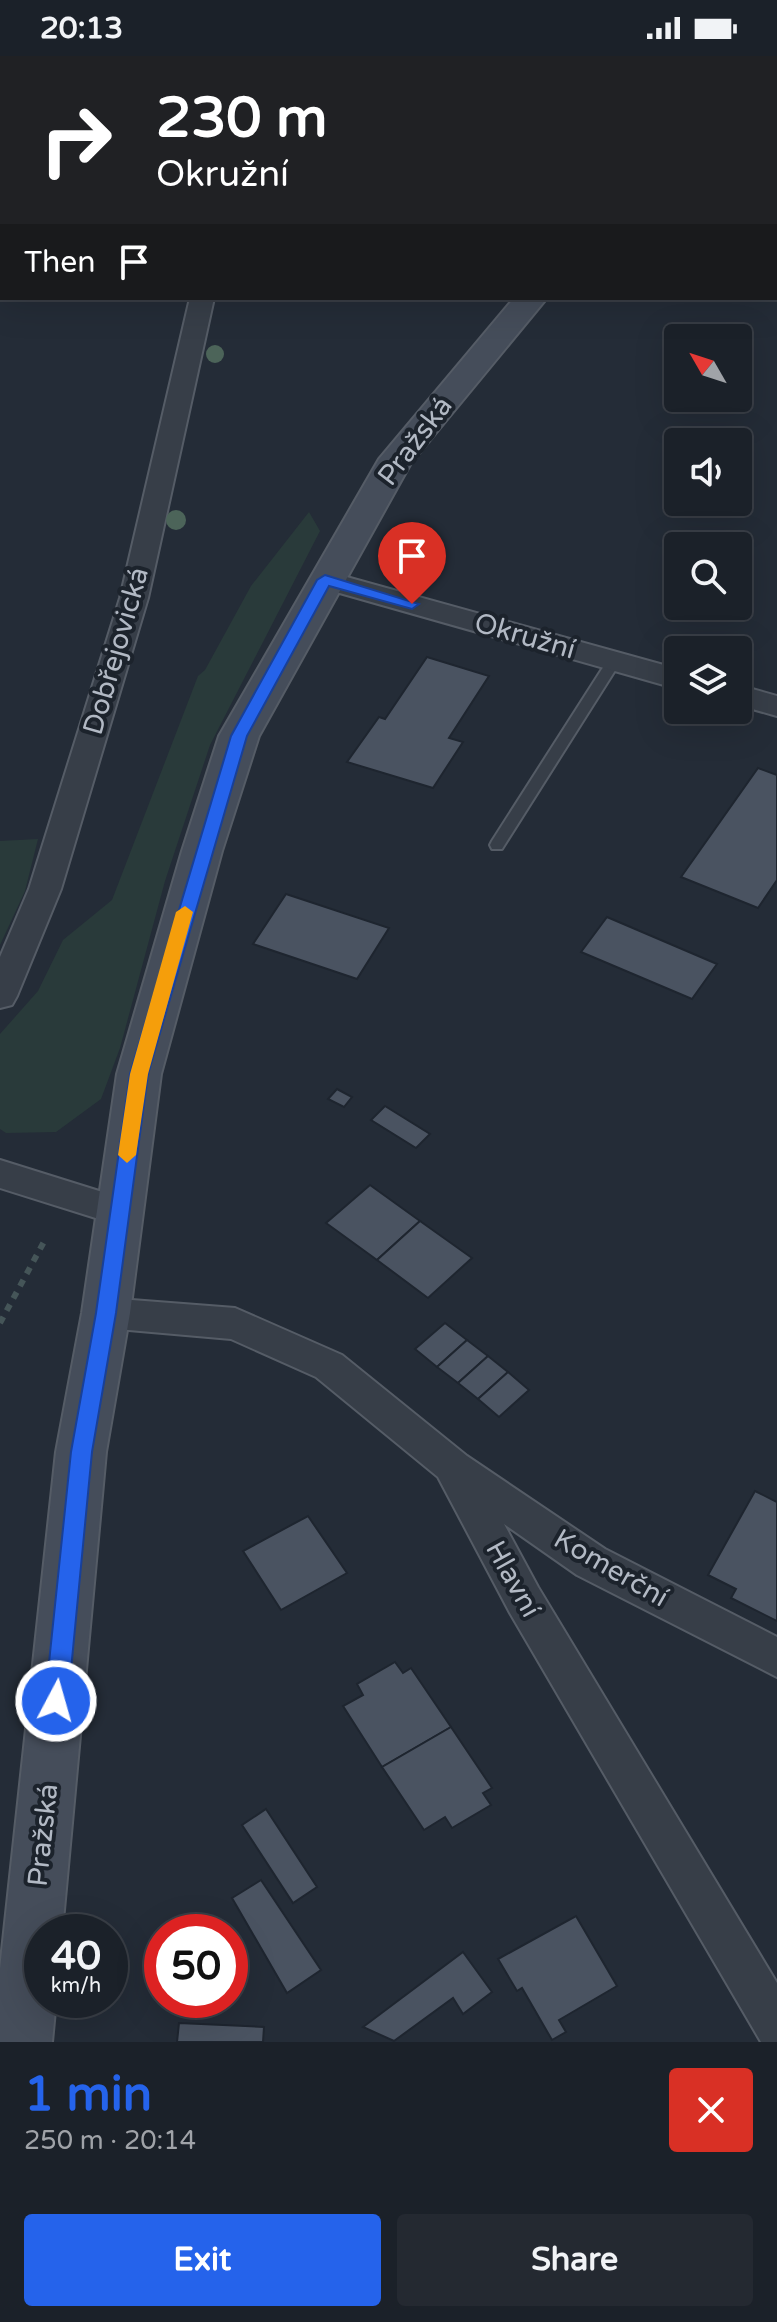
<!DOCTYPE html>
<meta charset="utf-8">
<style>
:root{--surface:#1b2129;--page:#242931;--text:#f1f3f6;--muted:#a0a3a8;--line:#393e46;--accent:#2563eb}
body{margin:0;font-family:"Varela Round",sans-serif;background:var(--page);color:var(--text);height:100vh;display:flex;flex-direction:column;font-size:30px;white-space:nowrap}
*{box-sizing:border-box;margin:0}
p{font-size:26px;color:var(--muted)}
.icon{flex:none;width:44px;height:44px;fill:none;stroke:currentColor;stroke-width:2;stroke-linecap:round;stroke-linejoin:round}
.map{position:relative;height:1986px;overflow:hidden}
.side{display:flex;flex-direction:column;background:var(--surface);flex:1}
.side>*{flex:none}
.hud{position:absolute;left:0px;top:0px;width:778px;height:244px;box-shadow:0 8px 32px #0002,0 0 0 2px var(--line);background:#202124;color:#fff;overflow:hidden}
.needle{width:52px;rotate:309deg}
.fabs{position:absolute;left:664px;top:268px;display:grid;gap:16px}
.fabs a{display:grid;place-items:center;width:88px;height:88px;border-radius:8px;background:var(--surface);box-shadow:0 8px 32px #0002,0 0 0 2px var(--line);font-size:40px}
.speed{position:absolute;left:24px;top:1858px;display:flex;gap:16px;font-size:40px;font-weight:700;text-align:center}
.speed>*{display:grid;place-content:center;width:104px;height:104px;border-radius:50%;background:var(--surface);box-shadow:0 8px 32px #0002,0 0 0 2px var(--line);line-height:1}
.speed small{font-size:20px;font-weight:400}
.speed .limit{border:12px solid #d22;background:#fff;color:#111}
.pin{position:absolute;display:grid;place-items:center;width:68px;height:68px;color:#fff;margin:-82px -34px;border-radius:50% 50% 50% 0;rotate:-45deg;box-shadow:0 0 8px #0007}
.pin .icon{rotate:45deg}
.me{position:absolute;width:88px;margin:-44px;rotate:6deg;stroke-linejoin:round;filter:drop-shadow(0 0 6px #0008)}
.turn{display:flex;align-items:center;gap:28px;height:168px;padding:0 24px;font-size:36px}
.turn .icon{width:104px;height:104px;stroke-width:2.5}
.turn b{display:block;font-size:56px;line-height:68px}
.then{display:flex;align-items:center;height:76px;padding:0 24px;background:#0003;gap:16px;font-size:30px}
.round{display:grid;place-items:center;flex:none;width:84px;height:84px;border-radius:8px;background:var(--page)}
.summary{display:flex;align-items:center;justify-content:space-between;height:136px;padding:0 24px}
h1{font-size:48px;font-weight:800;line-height:60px;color:var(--accent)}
.cta{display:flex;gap:16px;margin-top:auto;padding:16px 24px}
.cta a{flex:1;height:92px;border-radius:8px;background:var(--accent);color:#fff;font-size:32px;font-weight:800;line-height:92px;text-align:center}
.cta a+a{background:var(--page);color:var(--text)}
.status{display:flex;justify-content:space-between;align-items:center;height:56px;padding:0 40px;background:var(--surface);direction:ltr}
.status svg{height:22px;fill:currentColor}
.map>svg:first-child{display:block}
.green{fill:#293a3a}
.building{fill:#4a5361;stroke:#1e252f;stroke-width:2}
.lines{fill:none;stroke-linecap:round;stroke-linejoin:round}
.service-casing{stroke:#555c66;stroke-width:4}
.minor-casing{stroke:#555c66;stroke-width:4}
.secondary-casing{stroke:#555c66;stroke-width:4}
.path{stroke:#455558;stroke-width:6;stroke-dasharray:7 7;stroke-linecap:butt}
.service{fill:#373e48;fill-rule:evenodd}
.minor{fill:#373e48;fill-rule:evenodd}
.secondary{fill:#454d5a;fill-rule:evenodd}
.tree{fill:#4c6459}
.route{fill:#2563eb;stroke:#184099;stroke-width:2}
.slow{fill:#f59e0b}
.labels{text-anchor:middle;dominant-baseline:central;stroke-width:8;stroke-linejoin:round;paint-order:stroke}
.street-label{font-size:28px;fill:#b2b9c4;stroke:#1c232c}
</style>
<div class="status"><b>20:13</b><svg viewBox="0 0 49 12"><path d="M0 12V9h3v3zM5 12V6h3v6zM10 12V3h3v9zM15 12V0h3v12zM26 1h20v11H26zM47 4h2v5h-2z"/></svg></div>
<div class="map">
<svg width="777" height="1986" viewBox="0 0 777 1986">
<rect width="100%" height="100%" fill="#242c37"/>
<g class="green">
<polygon points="309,456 320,475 210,689 165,825 120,992 101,1043 56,1076 6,1077 0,1073 0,978 38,935 63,884 112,844 198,620 205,614 251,530"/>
<polygon points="38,783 25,835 0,889 0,785"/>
</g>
<g class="building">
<polygon points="427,601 489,620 449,682 463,686 433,732 347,706 379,661 385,663"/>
<polygon points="758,712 777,719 777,824 758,852 681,821"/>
<polygon points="286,838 389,872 357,923 253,888"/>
<polygon points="607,861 717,908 692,943 581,896"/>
<polygon points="337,1033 352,1041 344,1051 328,1043"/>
<polygon points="385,1050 430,1078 416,1092 371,1064"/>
<polygon points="370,1129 420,1165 377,1204 326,1167"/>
<polygon points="420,1165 472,1202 428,1242 377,1204"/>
<polygon points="445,1267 467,1284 437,1311 415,1293"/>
<polygon points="467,1284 488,1300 458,1327 437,1311"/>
<polygon points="488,1300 508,1316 478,1343 458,1327"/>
<polygon points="508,1316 529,1334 499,1361 478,1343"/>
<polygon points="755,1435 777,1446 777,1565 731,1542 736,1533 708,1519"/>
<polygon points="308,1460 347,1517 281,1554 243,1495"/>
<polygon points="395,1606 403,1617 411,1612 451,1671 382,1711 343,1650 363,1639 357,1628"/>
<polygon points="451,1671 492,1732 483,1737 491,1749 452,1772 445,1761 424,1774 382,1711"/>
<polygon points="266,1753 317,1831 293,1847 242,1769"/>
<polygon points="261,1824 321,1914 287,1937 232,1842"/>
<polygon points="576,1860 617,1930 559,1964 566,1976 552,1984 522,1932 517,1935 498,1903"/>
<polygon points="463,1896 492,1936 463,1958 453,1942 394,1985 363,1971"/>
<polygon points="179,1967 264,1971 263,1986 177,1986"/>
</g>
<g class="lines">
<g class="service-casing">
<polygon id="service" points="614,601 621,605 502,793 492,793 490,789 492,785 609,602"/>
</g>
<g class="minor-casing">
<g id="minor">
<polygon points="239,0 261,0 238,2"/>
<polygon points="190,242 214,242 148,542 61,833 17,940 12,949 0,952 0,901 29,833 120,542"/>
<polygon points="325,515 678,613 678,633 315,530 311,524 315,518"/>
<polygon points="738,629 777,640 777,660 738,649"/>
<polygon points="0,1104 131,1145 136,1155 131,1165 118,1169 0,1132"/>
<polygon points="106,1242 235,1252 342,1299 467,1400 605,1493 777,1581 777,1621 577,1519 504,1468 538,1531 777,1927 777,1986 761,1986 510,1557 438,1421 316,1321 231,1283 106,1272 93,1268 87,1257 93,1246"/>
</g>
</g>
<g class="secondary-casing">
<polygon id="secondary" points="514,242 547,242 411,407 259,680 222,795 161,1018 130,1257 106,1396 62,1876 42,1876 42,1944 56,1944 52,1986 0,1986 0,1913 56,1396 82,1257 117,1018 182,795 219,680 379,403"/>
</g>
<polyline class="path" points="0,1267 46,1182"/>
<use href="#service" class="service"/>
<use href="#minor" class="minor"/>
<use href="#secondary" class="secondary"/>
</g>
<g class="tree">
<circle cx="215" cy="298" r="9"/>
<circle cx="176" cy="464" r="10"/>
</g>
<polygon class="route" points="325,519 419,548 412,553 329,530 247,680 148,1018 116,1257 92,1396 68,1645 64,1652 56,1655 48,1652 45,1645 71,1396 96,1257 130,1018 231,680 317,524"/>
<polygon class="slow" points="185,850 193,856 148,1018 136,1099 127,1107 118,1099 130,1018 176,856"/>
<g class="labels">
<g class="street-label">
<text transform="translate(415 385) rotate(-53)">Pražská</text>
<text transform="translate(525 580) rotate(16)">Okružní</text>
<text transform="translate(116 595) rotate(-74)">Dobřejovická</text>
<text transform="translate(611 1512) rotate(30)">Komerční</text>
<text transform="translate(513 1523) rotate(61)">Hlavní</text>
<text transform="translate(43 1779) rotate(-84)">Pražská</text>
</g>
</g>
</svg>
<div class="fabs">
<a><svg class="needle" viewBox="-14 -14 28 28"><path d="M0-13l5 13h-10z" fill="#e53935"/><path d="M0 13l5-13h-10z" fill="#a0a3a8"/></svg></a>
<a><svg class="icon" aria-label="sound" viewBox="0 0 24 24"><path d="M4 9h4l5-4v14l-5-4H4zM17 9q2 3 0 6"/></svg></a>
<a><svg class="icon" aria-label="search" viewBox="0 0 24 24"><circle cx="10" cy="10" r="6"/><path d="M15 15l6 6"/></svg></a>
<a><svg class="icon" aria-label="layers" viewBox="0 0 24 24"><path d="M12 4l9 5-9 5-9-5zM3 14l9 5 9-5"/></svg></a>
</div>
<div class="speed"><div>40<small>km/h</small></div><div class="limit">50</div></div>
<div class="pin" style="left:412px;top:548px;background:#d93025"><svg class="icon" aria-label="arrive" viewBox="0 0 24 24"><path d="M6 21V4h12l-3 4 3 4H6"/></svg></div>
<svg class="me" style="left:56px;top:1645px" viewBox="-20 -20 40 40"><circle r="17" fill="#2563eb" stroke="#fff" stroke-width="3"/><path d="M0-11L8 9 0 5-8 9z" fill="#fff"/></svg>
<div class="hud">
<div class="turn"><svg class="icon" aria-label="right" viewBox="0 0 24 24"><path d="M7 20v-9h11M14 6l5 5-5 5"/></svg><div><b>230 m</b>Okružní</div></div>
<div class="then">Then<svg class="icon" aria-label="arrive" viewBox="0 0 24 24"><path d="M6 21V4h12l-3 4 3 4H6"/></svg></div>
</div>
</div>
<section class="side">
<div class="summary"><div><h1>1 min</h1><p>250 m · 20:14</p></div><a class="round" style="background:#d93025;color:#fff"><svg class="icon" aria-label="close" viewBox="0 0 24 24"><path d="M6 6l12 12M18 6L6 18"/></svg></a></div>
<div class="cta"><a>Exit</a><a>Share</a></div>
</section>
